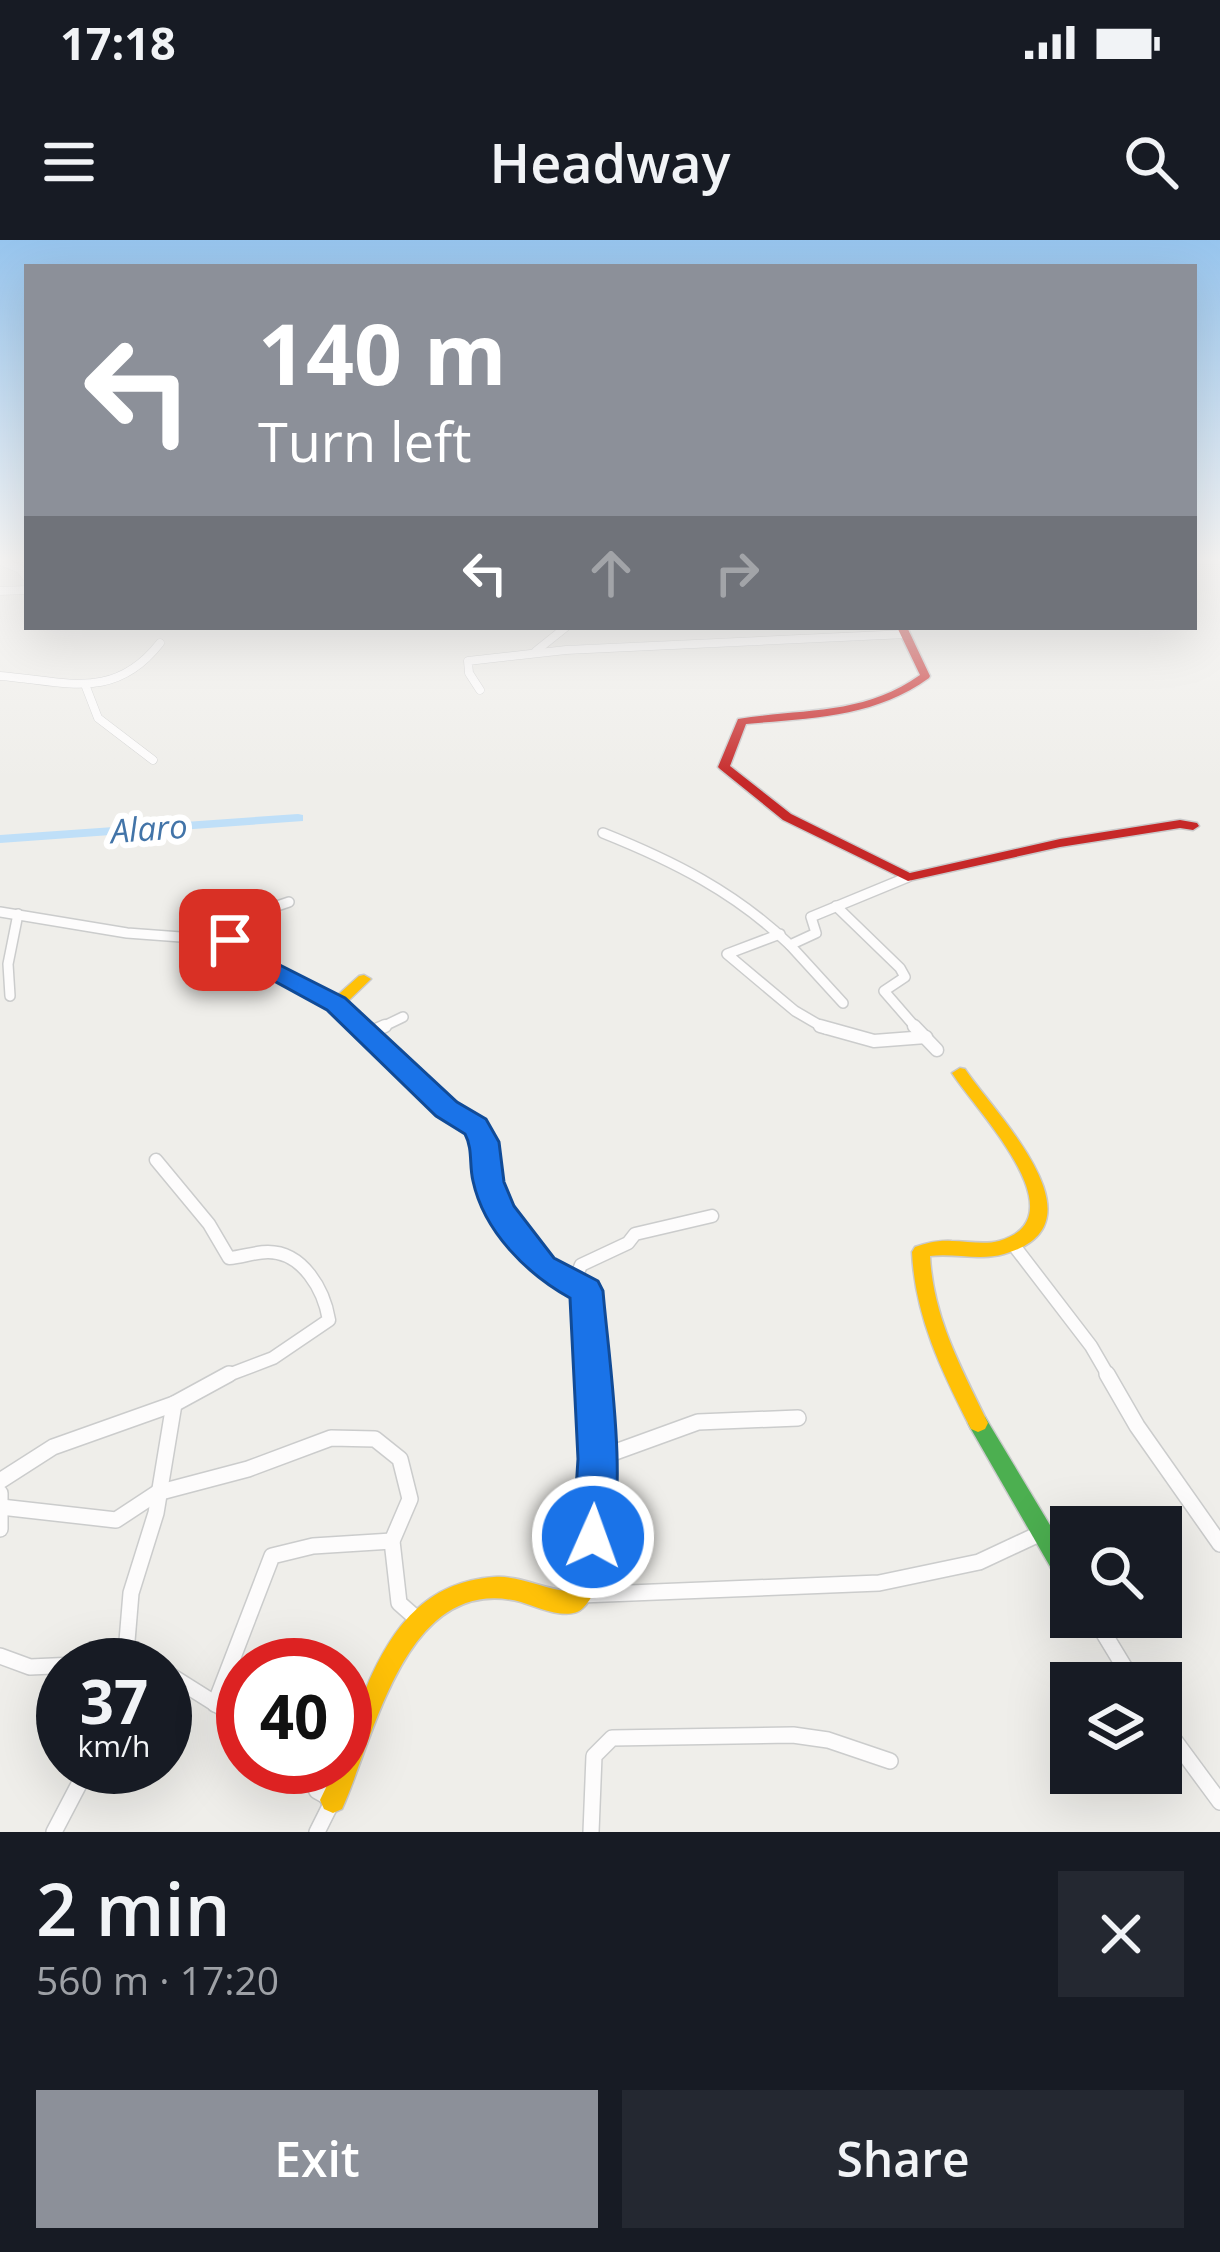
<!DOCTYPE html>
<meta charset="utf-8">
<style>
:root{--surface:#171b24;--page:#242831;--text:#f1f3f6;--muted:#9ea1a6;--accent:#8c9099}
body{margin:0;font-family:"Open Sans",sans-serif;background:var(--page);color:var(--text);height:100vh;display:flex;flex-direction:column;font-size:45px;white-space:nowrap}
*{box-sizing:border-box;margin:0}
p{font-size:39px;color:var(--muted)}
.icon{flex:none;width:66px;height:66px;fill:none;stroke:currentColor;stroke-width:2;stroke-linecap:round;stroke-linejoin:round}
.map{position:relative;height:1592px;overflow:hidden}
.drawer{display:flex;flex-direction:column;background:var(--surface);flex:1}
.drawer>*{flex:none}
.guide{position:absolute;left:24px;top:24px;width:1173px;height:366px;border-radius:0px;box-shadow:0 12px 48px #0002;background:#8c9099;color:#fff;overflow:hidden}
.buttons{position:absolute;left:1050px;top:1266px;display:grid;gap:24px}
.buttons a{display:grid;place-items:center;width:132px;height:132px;border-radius:0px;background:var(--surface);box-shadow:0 12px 48px #0002;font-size:60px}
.speed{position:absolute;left:36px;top:1398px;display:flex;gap:24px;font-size:60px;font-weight:700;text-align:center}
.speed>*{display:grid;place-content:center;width:156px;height:156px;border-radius:50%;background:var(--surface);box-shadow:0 12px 48px #0002;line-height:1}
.speed small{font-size:30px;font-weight:400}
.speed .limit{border:18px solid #d22;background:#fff;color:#111}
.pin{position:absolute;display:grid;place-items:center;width:102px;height:102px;color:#fff;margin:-51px;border-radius:24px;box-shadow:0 6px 18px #0006}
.me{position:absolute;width:132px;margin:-66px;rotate:2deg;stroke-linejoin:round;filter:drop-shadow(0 0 9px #0008)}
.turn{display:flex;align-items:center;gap:42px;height:252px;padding:0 36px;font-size:54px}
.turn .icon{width:156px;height:156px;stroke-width:2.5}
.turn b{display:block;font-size:84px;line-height:102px}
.lanes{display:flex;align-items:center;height:114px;padding:0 36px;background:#0003;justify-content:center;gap:60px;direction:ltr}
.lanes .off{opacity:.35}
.round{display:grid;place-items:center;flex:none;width:126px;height:126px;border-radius:0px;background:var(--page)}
.headline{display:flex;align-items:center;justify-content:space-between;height:204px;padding:0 36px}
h1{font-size:72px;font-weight:600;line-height:90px}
.action{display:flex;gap:24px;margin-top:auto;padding:24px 36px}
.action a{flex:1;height:138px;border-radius:0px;background:var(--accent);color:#fff;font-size:48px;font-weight:600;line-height:138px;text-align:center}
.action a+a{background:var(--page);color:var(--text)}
.status{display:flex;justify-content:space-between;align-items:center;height:84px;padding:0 60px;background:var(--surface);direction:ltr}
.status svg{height:33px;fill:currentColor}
header{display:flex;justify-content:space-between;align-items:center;height:156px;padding:0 36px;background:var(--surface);font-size:54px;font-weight:600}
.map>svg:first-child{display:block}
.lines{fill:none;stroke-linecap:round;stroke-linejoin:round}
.river{fill:#bfdff8;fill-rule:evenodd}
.street-far3-casing{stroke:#cbcccc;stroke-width:9}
.street-far2-casing{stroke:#cbcccc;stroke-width:12}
.street-far1-casing{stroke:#cbcccc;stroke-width:15}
.street-casing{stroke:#cbcccc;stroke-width:18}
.fast-casing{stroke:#cacacb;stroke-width:3}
.slow-casing{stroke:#cacacb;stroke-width:3}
.jam-casing{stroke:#cacacb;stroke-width:3}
.street-far3{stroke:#fdfcfc;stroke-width:8}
.street-far2{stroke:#fdfcfc;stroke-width:9}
.street-far1{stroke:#fdfcfc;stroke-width:12}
.street{stroke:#fdfcfc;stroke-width:15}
.fast{fill:#4caf50;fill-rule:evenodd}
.slow{fill:#ffc107;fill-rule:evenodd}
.jam{fill:#c62828;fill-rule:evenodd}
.route{fill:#1a73e8;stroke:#114b97;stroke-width:3}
.labels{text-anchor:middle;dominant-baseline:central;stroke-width:12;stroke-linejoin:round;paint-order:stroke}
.water-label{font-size:33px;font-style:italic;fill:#4274a8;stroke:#fff}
</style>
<div class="status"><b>17:18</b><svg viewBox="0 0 49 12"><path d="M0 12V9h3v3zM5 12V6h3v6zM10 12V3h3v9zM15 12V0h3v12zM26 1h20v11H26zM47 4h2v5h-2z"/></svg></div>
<header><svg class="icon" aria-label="menu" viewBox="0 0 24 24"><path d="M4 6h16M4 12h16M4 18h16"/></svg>Headway<svg class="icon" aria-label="search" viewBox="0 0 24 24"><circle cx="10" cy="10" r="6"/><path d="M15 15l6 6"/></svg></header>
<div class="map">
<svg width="1220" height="1592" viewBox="0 0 1220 1592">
<rect width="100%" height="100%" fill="#efeeea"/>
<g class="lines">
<polygon class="river" points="298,574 303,575 303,581 0,603 0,595"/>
<g class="street-far3-casing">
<g id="street-far3">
<polyline points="1194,320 1220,320"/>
<polyline points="0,321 20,329 27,338"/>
<polyline points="0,351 27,350"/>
<polyline points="536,411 566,387"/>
<path d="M0,436C65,441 114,462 160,403"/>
<polyline points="86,447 98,478 153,520"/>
<polyline points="480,450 469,433 468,421 566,410 906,394"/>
</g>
</g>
<g class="street-far2-casing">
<g id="street-far2">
<path d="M603,593C673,621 735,652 790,705L816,693L811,677L908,637"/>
<polyline points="836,666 900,728 905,737 884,751 917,789"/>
<polyline points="0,672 127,693 208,699 336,764"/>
<polyline points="780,694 727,714 795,771 826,789"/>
<polyline points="790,705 843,763"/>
<polyline points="230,706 241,678 289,662"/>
<polyline points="10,756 8,724 18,674"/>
<polyline points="378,789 403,777"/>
</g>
</g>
<g class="street-far1-casing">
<g id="street-far1">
<polyline points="820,786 874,801 926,797"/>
<polyline points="914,786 937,810"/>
<polyline points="367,794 385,786"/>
<path d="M156,920L209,984L229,1018C242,1017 255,1012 268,1012C303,1012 324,1050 329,1080L273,1118L223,1137"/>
<polyline points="1012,1003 1091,1106 1109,1137"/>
<polyline points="574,1043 581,1025 628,1003 635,994 712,976"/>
</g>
</g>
<g class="street-casing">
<g id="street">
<polyline points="1107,1134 1137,1186 1220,1304"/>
<polyline points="596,1219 698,1182 798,1178"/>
<polyline points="0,1241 53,1207 174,1164 229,1134"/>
<polyline points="0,1253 0,1289"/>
<polyline points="1,1267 116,1280 157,1253 248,1229 331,1198 375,1199 400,1219 410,1259 392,1301 399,1363 416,1378"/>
<polyline points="581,1355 879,1343 979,1322 1039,1294"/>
<polyline points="1094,1377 1134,1443"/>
<polyline points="0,1416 30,1427 75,1425"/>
<polyline points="107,1425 135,1417 157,1425"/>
<polyline points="125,1425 131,1353 156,1273 174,1164"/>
<polyline points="165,1432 235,1476 243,1488"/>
<polyline points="215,1464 272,1316 313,1306 392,1301"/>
<polyline points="1161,1482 1220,1562"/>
<polyline points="281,1527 310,1538 317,1551 333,1560 317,1592"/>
<polyline points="54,1592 88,1527"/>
<polyline points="591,1592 594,1516 612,1498 793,1495 828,1500 890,1521"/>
</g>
</g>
<g class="fast-casing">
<polygon id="fast" points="978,1174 985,1177 1071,1320 1071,1352 1063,1349 971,1189 968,1183 971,1177"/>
</g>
<g class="slow-casing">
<g id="slow">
<path d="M364,735L371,739L345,764L453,865L482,882L495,913L496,942L508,969L548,1022L592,1046L595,1051C598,1103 600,1155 602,1207C604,1231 607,1257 605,1281C604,1306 603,1349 583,1368C569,1382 537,1367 521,1362C406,1332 376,1494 342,1569L333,1573L324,1569L320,1560L336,1527H345C345,1498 355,1473 367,1446C392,1388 425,1342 494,1337C519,1335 543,1349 568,1351L575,1339L584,1278L577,1055L536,1032L495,977L480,942L479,913L469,889L441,873L331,767L329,764L331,761L359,736Z"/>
<path d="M960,828L965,829C995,874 1109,985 1004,1014C980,1021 955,1013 930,1016C933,1078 962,1129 988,1183L985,1189L978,1192L971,1189C942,1132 915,1077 912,1012L915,1007C927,1003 938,1000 952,1001C967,1001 984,1005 999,1001C1082,977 975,870 952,833Z"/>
</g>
</g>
<g class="jam-casing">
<path id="jam" d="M897,387H907L930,436L929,438C874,478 810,478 746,484L730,526L791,574L910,633L1060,599L1180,580L1197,583L1199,586L1193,590L1180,588L1060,607L908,641L783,580L720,529L718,527L738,479C803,468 863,476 920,435Z"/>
</g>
<use href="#street-far3" class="street-far3"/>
<use href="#street-far2" class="street-far2"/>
<use href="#street-far1" class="street-far1"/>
<use href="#street" class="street"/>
<use href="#fast" class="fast"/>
<use href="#slow" class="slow"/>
<use href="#jam" class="jam"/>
</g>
<linearGradient id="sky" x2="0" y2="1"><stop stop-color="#97c5ee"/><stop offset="0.59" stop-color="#f8f7f6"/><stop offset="1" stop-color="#f8f7f6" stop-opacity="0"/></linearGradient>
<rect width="1220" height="541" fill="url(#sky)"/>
<path class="route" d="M230,692L260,715L345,758L457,862L486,879L499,902L504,942L514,966L554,1018L598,1041L603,1051C608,1113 630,1257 607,1310L593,1316L579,1310L573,1297L578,1219L570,1058C527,1034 484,992 473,941C469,925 473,909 465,894L436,876L327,770L221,712L217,700Z"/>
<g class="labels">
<g class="water-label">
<text transform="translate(149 588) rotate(-4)">Alaro</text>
</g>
</g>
</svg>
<div class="buttons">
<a><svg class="icon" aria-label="search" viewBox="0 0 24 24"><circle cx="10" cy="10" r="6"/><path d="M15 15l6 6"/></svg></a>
<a><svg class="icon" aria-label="layers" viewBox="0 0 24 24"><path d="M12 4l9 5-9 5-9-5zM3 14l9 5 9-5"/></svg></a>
</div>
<div class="speed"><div>37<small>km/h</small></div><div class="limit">40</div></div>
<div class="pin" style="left:230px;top:700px;background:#d93025"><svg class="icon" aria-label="arrive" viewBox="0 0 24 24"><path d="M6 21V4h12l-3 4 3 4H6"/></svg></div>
<svg class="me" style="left:593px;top:1297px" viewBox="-20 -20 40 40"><circle r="17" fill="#1a73e8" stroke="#fff" stroke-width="3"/><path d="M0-11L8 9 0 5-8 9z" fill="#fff"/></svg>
<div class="guide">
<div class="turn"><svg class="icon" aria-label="left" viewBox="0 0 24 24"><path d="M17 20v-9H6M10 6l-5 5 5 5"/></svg><div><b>140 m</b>Turn left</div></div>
<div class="lanes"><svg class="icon" aria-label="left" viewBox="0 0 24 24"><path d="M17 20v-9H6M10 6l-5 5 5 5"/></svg><svg class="icon off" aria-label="ahead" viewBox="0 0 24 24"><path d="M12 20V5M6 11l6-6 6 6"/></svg><svg class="icon off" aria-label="right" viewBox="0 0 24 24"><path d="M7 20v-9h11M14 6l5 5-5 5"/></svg></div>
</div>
</div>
<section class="drawer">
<div class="headline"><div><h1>2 min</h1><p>560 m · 17:20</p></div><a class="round"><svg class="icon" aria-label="close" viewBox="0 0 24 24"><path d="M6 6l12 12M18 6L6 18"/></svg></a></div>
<div class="action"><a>Exit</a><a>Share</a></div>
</section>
